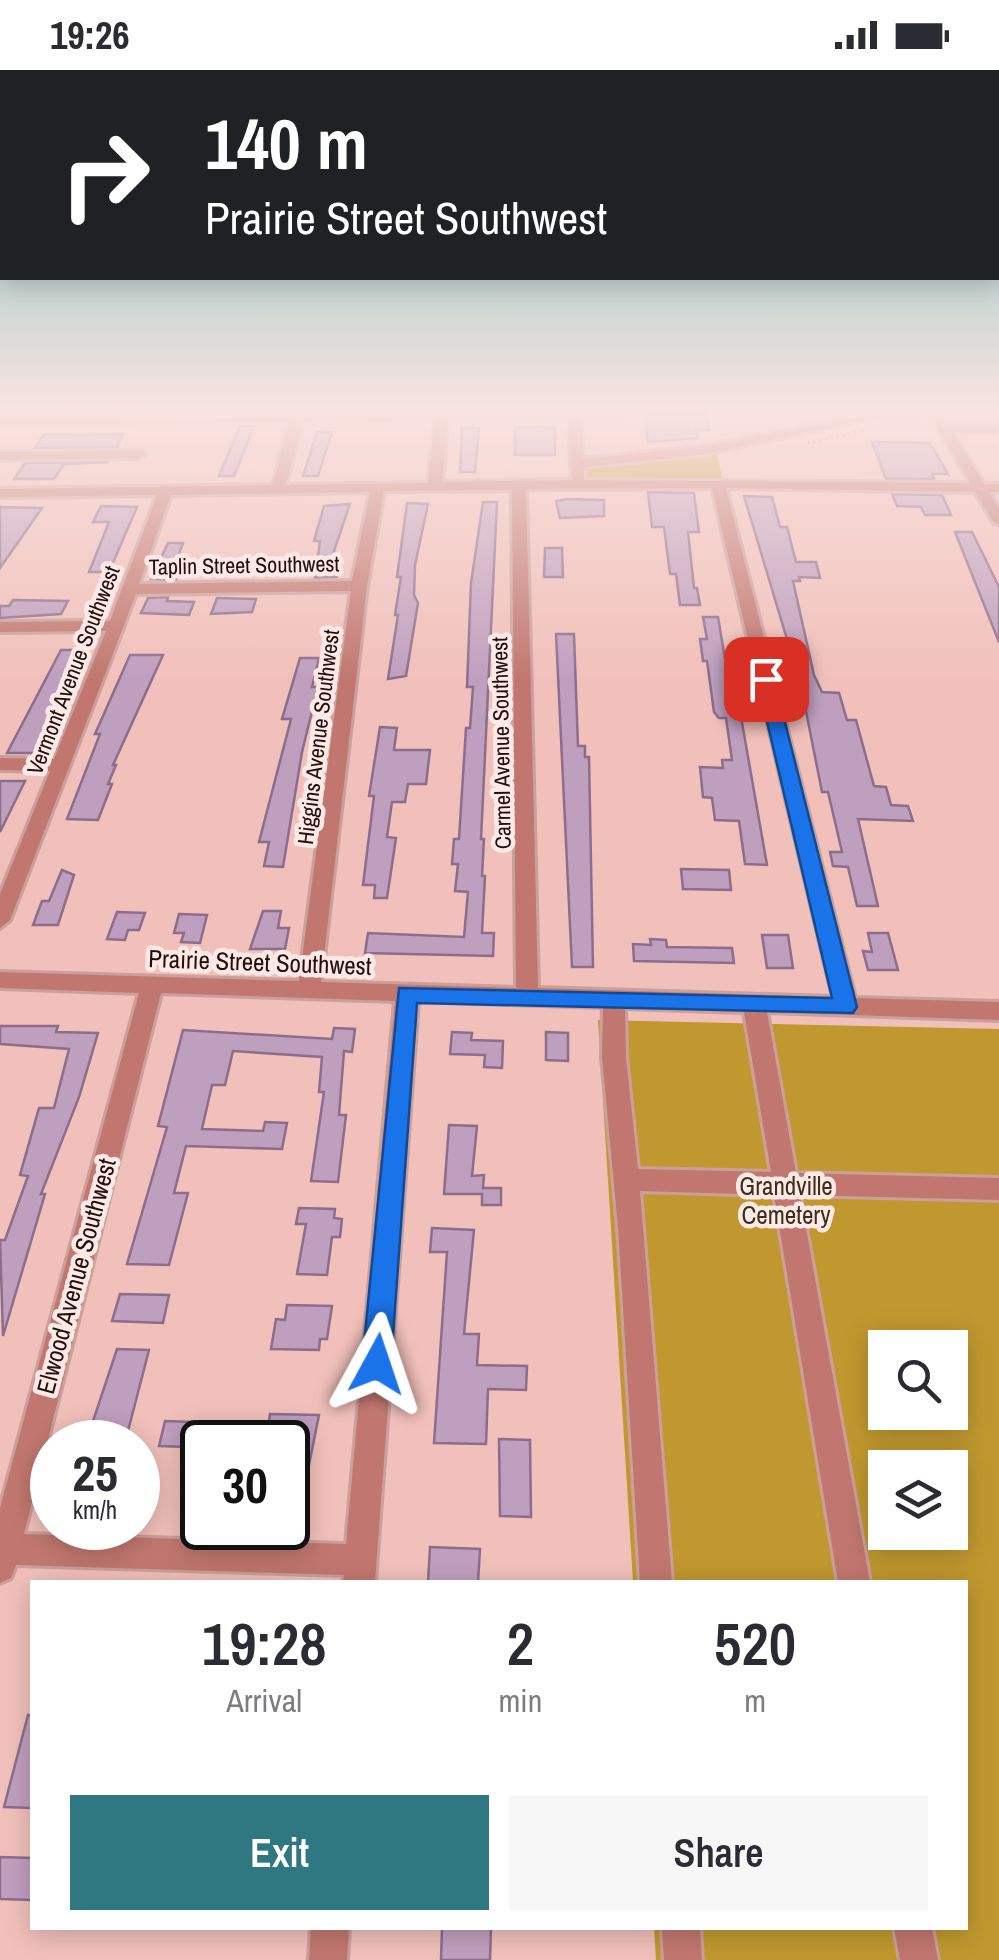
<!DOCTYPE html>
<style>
:root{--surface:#fff;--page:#f7f7f7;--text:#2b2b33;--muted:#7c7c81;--accent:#307881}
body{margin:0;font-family:"Archivo Narrow",sans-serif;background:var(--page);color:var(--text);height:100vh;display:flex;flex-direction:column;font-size:38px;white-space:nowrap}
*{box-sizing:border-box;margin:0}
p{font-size:32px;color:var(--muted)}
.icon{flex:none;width:55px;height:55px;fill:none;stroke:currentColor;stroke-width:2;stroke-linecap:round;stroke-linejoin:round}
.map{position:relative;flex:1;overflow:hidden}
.side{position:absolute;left:30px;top:1510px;width:938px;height:350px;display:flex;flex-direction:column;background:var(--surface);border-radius:0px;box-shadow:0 5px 25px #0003}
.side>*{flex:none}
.banner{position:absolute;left:0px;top:0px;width:1000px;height:210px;box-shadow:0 5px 25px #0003;background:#202124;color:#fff;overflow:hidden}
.controls{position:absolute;left:868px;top:1260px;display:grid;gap:20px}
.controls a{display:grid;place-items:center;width:100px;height:100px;border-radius:0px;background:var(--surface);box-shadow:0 5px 25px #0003;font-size:50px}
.speed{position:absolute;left:30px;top:1350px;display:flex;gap:20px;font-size:50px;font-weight:700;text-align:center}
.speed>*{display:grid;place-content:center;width:130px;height:130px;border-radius:50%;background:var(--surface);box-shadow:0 5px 25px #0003;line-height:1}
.speed small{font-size:25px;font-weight:400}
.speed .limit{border:5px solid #111;border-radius:15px;background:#fff;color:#111}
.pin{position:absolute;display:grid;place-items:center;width:85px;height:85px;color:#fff;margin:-42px;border-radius:20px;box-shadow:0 5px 15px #0006}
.me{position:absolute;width:110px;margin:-55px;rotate:5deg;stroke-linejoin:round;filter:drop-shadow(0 0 8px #0008)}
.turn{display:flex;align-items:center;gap:35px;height:210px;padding:0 40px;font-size:45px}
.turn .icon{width:130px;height:130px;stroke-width:2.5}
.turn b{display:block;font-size:70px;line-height:85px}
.eta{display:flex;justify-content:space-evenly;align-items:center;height:170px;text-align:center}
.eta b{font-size:60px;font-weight:600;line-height:70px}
.action{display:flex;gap:20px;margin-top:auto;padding:20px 40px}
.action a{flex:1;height:115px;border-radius:0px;background:var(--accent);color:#fff;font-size:40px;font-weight:600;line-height:115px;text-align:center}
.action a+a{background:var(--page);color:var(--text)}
.status{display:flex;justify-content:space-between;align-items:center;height:70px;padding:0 50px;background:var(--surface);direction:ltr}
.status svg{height:28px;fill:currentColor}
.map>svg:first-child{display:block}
.green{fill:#c0982f;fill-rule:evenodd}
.building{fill:#bf9fbe;stroke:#8c6e8c;stroke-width:2.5}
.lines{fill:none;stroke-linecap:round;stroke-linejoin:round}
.minor-casing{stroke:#cba09b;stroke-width:6}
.path{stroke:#80615d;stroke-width:2.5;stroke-dasharray:1 5;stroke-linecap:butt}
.minor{fill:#c1776f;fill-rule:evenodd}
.route{fill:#1a73e8;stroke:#114b97;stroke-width:2.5}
.labels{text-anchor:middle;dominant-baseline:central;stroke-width:9;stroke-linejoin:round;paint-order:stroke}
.far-street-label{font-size:22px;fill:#20100e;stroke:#fee9e6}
.street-label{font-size:25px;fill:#20100e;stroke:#fee9e6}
.park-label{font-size:25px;fill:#39301b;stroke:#fee9e6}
</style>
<div class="status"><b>19:26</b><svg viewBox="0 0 49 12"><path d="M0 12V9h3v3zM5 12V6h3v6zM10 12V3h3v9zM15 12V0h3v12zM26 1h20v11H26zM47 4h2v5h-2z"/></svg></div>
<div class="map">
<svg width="999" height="1890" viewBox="0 0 999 1890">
<rect width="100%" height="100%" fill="#f1c0ba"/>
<g class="green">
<polygon points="716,378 723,413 579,417 577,394"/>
<path d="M598,950L999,959V1890H656L654,1858H965V1512H633ZM885,1278H950V1342H885ZM885,1398H950V1462H885Z"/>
</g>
<g class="building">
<polygon points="645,344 705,344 709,360 696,360 698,368 648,372"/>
<polygon points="240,356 254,356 234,406 219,406"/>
<polygon points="515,357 555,358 555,385 515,385"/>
<polygon points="462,358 479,358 475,402 460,402"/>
<polygon points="317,362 332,362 318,406 303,406"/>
<polygon points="44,364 81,365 123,364 117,377 35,378"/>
<polygon points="872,372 930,373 948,404 932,404 934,409 886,409"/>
<polygon points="109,392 64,394 54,409 14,409 25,393"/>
<polygon points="648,422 694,423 699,462 688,462 694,518 697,518 700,535 680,535 676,504 670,504 664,457 652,457"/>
<polygon points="892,424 942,425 951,445 925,445 921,437 897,436"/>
<polygon points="744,426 772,427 780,457 787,457 796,492 816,492 820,508 799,507 800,511 793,511 814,605 822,622 839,623 847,650 856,650 874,716 886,717 891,735 908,736 913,751 858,749 878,836 857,836 848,797 833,796 830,782 842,782 828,722 822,722 801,616"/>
<polygon points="567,429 604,430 604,446 560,448 556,431"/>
<polygon points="483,432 497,432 481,769 484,769 482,806 485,806 482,863 494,863 493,886 365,883 368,863 464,867 468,822 455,821 458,794 452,794 454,769 459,769 466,658 470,658 473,617 467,617 471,513"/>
<polygon points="407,433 428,434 415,495 414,525 418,533 406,606 388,609 398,545 395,545 401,507 397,507"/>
<polygon points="350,434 334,481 332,497 339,497 337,507 315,508 320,471 314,471 324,436"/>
<polygon points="101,436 137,437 109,502 89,502 109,452 93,452"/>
<polygon points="0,437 42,438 0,498"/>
<polygon points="955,462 972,462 999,517 999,572"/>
<polygon points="168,473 183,473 178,486 185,486 176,510 151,509"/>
<polygon points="545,478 562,478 563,507 544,507"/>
<polygon points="168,527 167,531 194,532 189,545 141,543 148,528"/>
<polygon points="217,528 256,529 252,542 211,544"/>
<polygon points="13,530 68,531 61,544 0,548 0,536 9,536"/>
<polygon points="703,547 718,547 728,607 734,607 767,795 745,794 739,751 715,750 712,728 703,727 700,697 723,698 722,690 732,690 726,648 719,648 714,642 707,591 703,591 700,569 707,569"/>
<polygon points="556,564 574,564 578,676 585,676 585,687 589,687 593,897 572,897"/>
<polygon points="61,580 78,580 54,638 58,638 36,683 7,683"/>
<polygon points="130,585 163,585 113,695 116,695 108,714 112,714 98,750 67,749 100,664 95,664"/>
<polygon points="300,588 319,588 312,617 318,617 302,682 283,797 264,796 269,772 259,772 291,649 282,649"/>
<polygon points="380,657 397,658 394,680 430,680 426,714 408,714 405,732 392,732 387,767 396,768 387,828 374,828 375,815 363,815 374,726 369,726"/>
<polygon points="0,711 25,711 0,762"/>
<polygon points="681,799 729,800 731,820 683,819"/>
<polygon points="62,800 74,805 58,855 33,855 42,831 49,831"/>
<polygon points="263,841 281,841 278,858 289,858 285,879 250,879"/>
<polygon points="117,842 145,843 139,860 128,860 125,870 107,869"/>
<polygon points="179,844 207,845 200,873 181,872 184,863 174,863"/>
<polygon points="868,863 888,863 898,900 868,900 863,881 872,882"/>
<polygon points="762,865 788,865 793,898 767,898"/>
<polygon points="650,869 666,870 667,877 732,878 734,893 634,891 633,874 651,875"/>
<polygon points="0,956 58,956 56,962 98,963 79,1027 41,1124 45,1124 3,1266 0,1170 5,1170 28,1106 20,1105 39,1038 54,1038 69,979 0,974"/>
<polygon points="334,958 355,959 352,982 344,981 339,1045 346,1045 338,1112 311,1111 324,1022 319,1022 322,987 233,981 225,1015 212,1015 202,1059 263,1061 265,1052 287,1053 282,1079 186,1076 174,1123 188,1123 169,1195 127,1194 167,1057 158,1056 183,960 332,969"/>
<polygon points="452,962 472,963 471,970 503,971 502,998 484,997 485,985 450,984"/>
<polygon points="546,962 568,963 568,991 546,990"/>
<polygon points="449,1055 477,1056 472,1106 484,1105 483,1118 501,1118 501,1135 482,1135 482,1124 444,1124"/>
<polygon points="299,1138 335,1139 334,1148 342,1149 340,1167 332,1167 327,1205 297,1204 306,1154 296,1154"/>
<polygon points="432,1158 474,1160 464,1264 479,1264 477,1295 527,1296 526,1320 488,1319 486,1374 434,1373 447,1182 430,1182"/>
<polygon points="120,1224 169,1225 163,1253 112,1251"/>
<polygon points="287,1235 332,1236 327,1269 320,1269 319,1280 271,1279 276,1249 285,1250"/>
<polygon points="117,1279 149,1280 128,1361 90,1360"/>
<polygon points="270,1344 319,1345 302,1430 288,1429 288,1372 266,1372"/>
<polygon points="165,1351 193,1352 188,1377 159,1376"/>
<polygon points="499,1369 530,1370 531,1447 500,1446"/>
<polygon points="430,1477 480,1479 478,1512 428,1512"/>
<polygon points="28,1645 32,1646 32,1738 4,1737"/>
<polygon points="0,1787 32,1788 32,1830 0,1829"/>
<polygon points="442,1858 491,1858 490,1890 441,1890"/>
</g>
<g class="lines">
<g class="minor-casing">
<g id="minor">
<path d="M290,344H632L626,348H581L583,389L700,377L869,344H894L700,385L584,397V410L970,413L930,344H942L948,354H999V362H953L984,414H999V422H989L999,438V454L994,453L975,422L726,418L855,928L999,932V950L767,942L796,1103L999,1108V1130L800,1125L870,1512H838L774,1125L640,1121L672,1512H640L618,1157L602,987L603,937L418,931L375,1512H343L344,1505L16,1495L11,1508L0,1513V1438L139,923L0,918V902L299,911L351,521L136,524L10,850L0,858V824L50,701L0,700V688L54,689L106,561L0,562V552L110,551L157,425L0,427V419L273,415L289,352L0,355V347ZM568,348L572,410L442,412L448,350ZM435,350L428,413L286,415L302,351ZM712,418L833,927L538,918L526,419ZM512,420L516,918L321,912L367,516L384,421ZM370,422L352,511L139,514L171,425ZM161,923L395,931L346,1474L24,1464ZM625,938L744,942L771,1102L638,1099L626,987Z"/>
<polygon points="143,381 145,384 138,388 0,390 0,382"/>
<polygon points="311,1858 349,1858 347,1890 309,1890"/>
<polygon points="662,1858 700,1858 702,1890 664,1890"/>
<polygon points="894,1858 932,1858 938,1890 900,1890"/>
</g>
</g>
<g class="path">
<polyline points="900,349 922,344"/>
<polyline points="808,373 862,361"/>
</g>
<use href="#minor" class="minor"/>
</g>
<linearGradient id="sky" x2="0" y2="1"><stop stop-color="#76bebc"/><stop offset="0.56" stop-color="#f9e3e0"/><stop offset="1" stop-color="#f9e3e0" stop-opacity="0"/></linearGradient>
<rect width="999" height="609" fill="url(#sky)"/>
<polygon class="route" points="766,604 774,609 857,937 853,943 417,933 391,1294 387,1304 377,1308 367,1304 362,1294 399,918 832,928 757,609"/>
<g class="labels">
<g class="far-street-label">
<text transform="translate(244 495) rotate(-1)">Taplin Street Southwest</text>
<text transform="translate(73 600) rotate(-69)">Vermont Avenue Southwest</text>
<text transform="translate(318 667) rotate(-83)">Higgins Avenue Southwest</text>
<text transform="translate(501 673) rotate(-91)">Carmel Avenue Southwest</text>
</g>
<g class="street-label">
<text transform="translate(260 892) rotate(2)">Prairie Street Southwest</text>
<text transform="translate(76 1206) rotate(-75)">Elwood Avenue Southwest</text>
</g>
<g class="park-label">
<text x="786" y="1116">Grandville<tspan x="786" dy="29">Cemetery</tspan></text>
</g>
</g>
</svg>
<div class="controls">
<a><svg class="icon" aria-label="search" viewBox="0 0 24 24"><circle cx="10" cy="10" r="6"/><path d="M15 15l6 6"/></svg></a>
<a><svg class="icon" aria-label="layers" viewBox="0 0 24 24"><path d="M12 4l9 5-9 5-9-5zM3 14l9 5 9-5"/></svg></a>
</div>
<div class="speed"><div>25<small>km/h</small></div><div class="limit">30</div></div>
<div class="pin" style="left:766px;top:609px;background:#d93025"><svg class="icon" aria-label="arrive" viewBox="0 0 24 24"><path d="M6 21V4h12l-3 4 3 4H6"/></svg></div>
<svg class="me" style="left:377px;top:1294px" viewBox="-20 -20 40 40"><path d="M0-17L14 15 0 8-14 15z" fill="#1a73e8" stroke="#fff" stroke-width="4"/></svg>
<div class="banner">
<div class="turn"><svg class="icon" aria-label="right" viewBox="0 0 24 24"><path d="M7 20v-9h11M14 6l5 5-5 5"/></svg><div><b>140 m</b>Prairie Street Southwest</div></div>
</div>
<section class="side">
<div class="eta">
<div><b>19:28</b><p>Arrival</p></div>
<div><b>2</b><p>min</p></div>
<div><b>520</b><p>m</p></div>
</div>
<div class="action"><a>Exit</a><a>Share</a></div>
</section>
</div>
